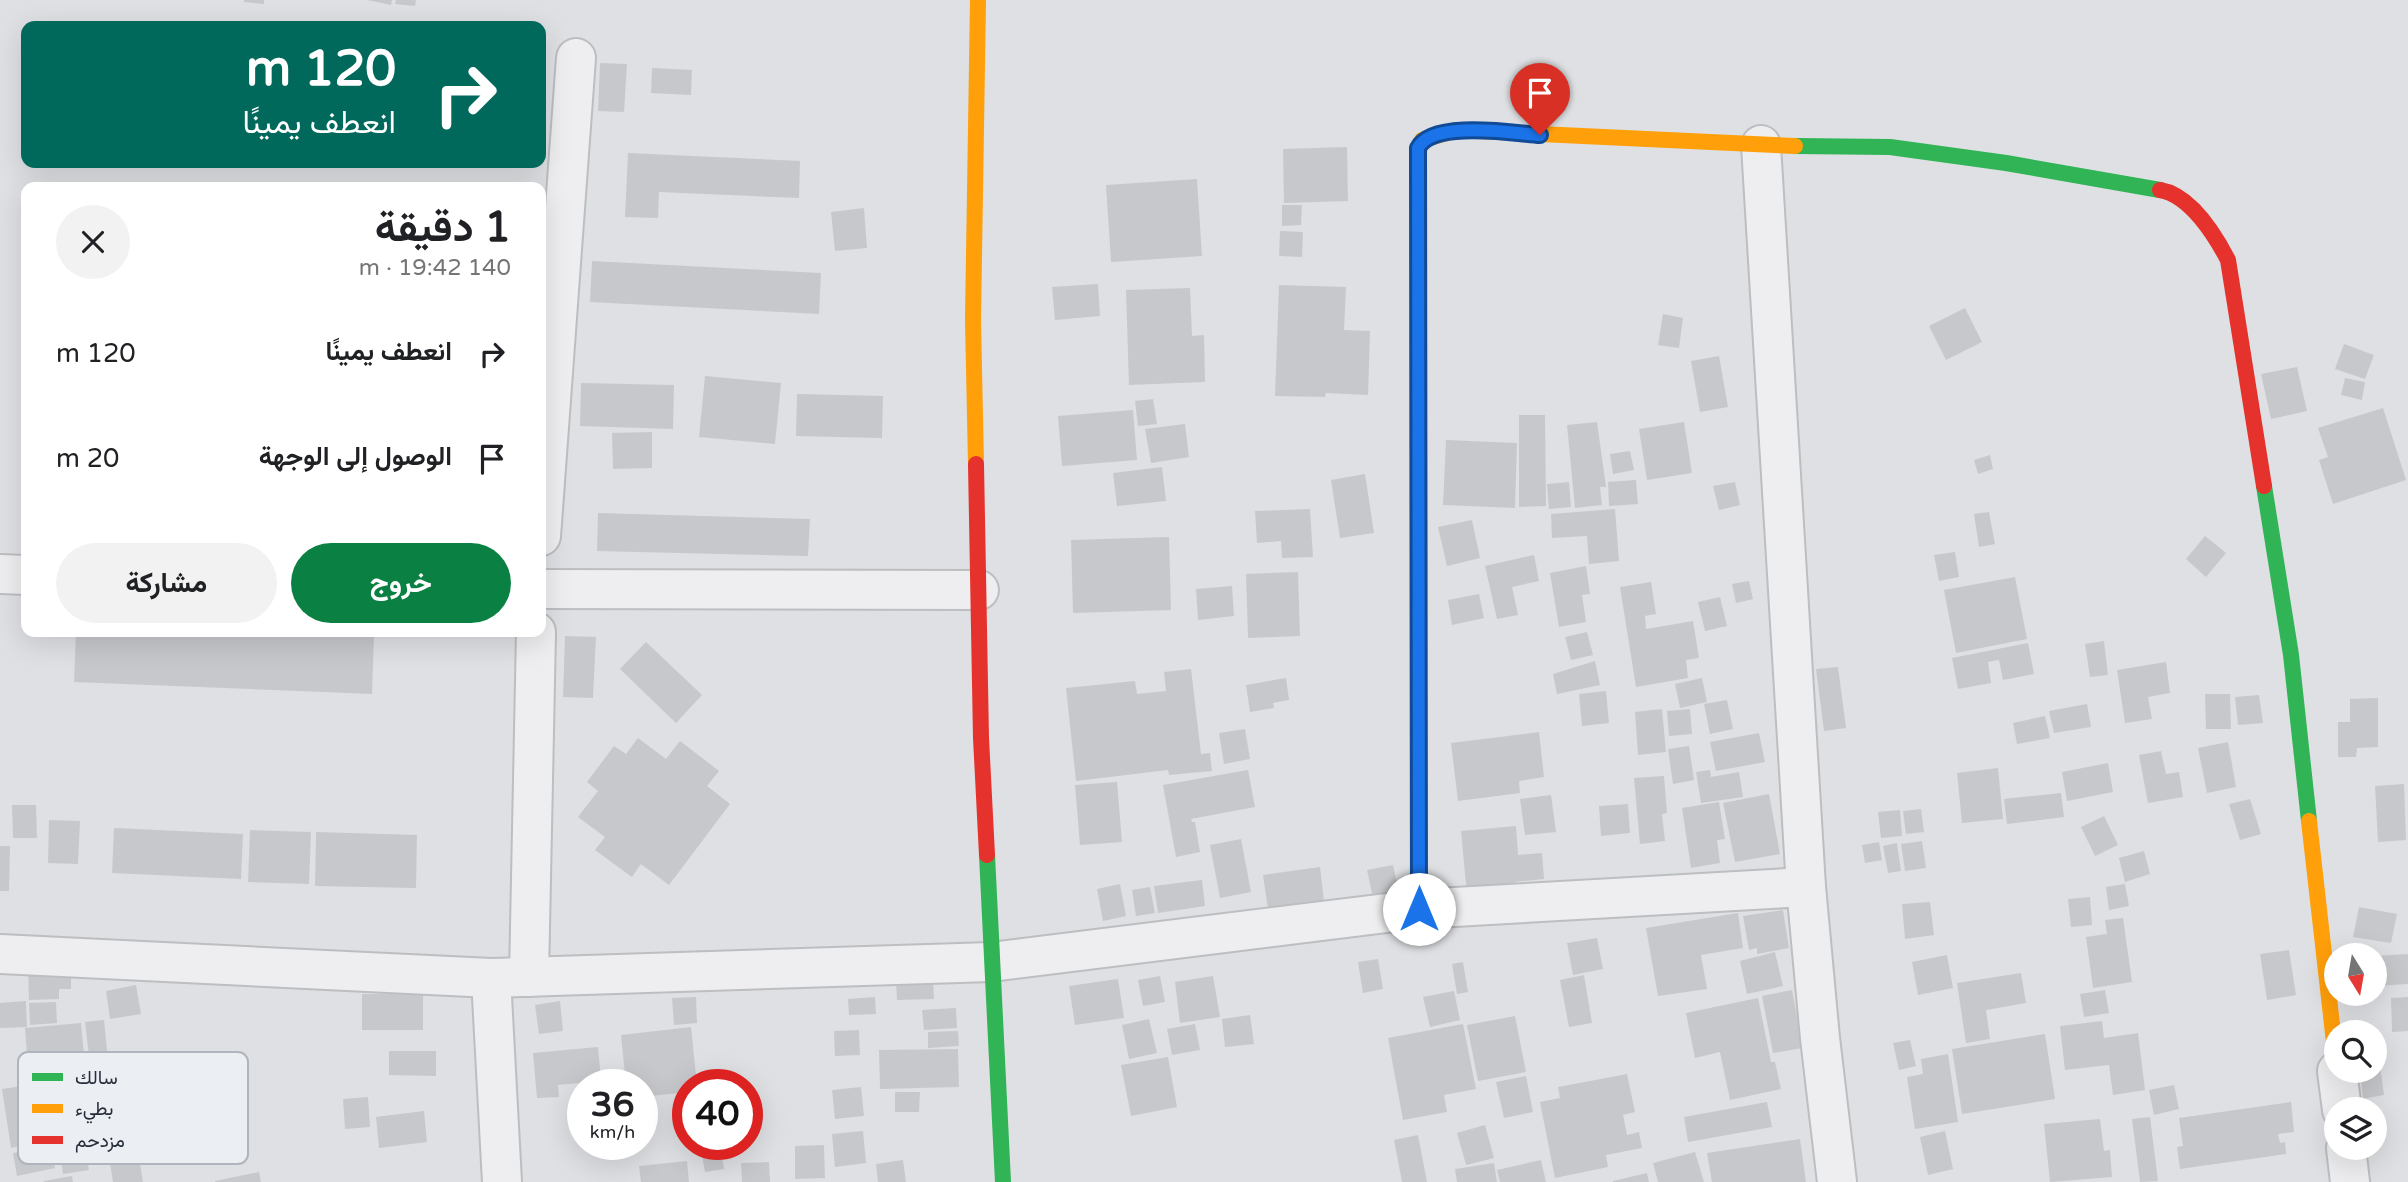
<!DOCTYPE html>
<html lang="ar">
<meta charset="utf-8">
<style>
:root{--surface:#fff;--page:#f2f2f2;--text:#202124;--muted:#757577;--accent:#0b8043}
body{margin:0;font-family:"Varela Round",Vazirmatn,sans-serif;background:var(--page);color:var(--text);direction:rtl;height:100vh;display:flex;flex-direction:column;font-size:26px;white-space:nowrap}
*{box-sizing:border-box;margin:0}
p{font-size:23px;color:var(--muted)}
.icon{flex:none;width:38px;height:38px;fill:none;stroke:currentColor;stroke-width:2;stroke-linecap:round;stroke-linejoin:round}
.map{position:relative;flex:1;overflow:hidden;direction:ltr}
.drawer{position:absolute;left:21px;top:182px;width:525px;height:455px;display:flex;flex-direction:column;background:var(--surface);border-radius:14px;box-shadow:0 7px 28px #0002;direction:rtl}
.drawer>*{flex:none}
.top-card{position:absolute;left:21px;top:21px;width:525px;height:147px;border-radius:14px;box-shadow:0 7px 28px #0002;direction:rtl;background:#00695c;color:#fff;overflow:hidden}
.needle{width:46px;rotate:169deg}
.buttons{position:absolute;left:2324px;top:943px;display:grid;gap:14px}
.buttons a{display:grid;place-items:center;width:63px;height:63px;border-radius:50%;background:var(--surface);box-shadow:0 7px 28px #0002;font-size:35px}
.speed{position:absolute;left:567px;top:1069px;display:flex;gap:14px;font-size:35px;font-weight:700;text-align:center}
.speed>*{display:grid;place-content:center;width:91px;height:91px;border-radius:50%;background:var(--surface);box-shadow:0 7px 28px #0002;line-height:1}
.speed small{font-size:18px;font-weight:400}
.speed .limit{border:10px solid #d22;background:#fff;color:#111}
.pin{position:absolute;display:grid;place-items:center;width:60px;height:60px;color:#fff;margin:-72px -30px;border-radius:50% 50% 50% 0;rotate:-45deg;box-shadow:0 0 7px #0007}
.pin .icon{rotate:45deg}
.me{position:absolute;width:77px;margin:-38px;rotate:0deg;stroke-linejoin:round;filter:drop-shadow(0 0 5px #0008)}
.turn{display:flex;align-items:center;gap:24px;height:147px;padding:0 35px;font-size:32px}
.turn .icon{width:91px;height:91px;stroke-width:2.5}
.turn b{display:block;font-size:49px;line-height:60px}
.round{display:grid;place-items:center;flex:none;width:74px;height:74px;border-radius:37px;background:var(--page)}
.head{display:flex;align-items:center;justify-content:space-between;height:119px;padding:0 35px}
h1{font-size:42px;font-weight:700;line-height:52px}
.button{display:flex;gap:14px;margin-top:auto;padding:14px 35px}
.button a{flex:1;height:80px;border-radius:42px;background:var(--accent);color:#fff;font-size:28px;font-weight:700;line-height:80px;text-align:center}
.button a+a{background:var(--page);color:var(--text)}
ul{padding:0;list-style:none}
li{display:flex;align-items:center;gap:21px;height:105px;padding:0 35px}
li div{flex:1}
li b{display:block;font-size:26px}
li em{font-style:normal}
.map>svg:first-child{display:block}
.building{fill:#c7c8cb}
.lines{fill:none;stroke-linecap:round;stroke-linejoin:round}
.street-casing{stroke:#bcbec1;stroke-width:42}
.street{stroke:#eeeef0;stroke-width:38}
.fast{stroke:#30b455;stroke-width:16}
.slow{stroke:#ff9f0a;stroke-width:16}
.jam{stroke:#e5322d;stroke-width:16}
.route-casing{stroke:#114b97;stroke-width:18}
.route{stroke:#1a73e8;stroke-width:12}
.key{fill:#ebeef3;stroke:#b0b4bc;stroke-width:2}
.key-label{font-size:19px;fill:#272d3b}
</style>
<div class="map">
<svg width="2408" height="1182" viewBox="0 0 2408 1182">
<rect width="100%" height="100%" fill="#dee0e3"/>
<g class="building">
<polygon points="244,0 264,0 264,4 244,2"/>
<polygon points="367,0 392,0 391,5"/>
<polygon points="396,0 416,0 415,6 395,4"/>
<polygon points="600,63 627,64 624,112 598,111"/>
<polygon points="652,68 692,70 691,95 651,93"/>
<polygon points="1347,147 1348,201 1284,203 1283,149"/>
<polygon points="628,153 800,161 799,198 659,192 658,218 625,217"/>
<polygon points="1197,179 1202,256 1111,262 1106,185"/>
<polygon points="1282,205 1302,205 1301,225 1282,226"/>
<polygon points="864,208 867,248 835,251 831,212"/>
<polygon points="1280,231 1303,232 1302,257 1279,256"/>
<polygon points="592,261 821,273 819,314 590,302"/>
<polygon points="1098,284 1100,316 1055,320 1052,287"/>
<polygon points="1279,285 1346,287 1344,330 1370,331 1368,395 1326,393 1325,397 1275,396"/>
<polygon points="1190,288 1192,336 1204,335 1205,382 1129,385 1126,290"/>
<polygon points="1965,308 1982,342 1946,360 1929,326"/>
<polygon points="1663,314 1683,318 1679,348 1658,345"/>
<polygon points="2344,344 2374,355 2365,379 2335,369"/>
<polygon points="1719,356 1728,407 1700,412 1691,361"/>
<polygon points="2297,367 2307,411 2271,419 2261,374"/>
<polygon points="705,376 781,383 775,444 699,437"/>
<polygon points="2345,378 2365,382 2362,400 2341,395"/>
<polygon points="581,383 674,385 673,429 580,426"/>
<polygon points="797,394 883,396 882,438 796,436"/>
<polygon points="1153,399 1157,424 1138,426 1135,401"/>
<polygon points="2383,408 2406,480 2333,504 2319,460 2328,457 2318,428"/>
<polygon points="1133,410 1137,460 1062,466 1058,416"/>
<polygon points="1519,415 1545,415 1546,506 1519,507"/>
<polygon points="1597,422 1606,487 1600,487 1602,505 1575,508 1567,425"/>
<polygon points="1684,422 1692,473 1647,480 1639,429"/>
<polygon points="1185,424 1189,457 1151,463 1145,429"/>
<polygon points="652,432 652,468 613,469 612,433"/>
<polygon points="1446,440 1517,443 1515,508 1443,505"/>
<polygon points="1630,451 1634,470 1613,474 1610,454"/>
<polygon points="1990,455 1993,469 1978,474 1974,460"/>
<polygon points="1162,467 1166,501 1117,506 1113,473"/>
<polygon points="1365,474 1374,533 1340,538 1331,480"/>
<polygon points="1636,480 1638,504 1609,506 1608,482"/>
<polygon points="1569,482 1571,507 1549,509 1547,484"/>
<polygon points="1735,482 1740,505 1719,510 1713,486"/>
<polygon points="1310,509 1313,557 1282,558 1281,541 1257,543 1255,511"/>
<polygon points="1615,509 1619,561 1589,564 1587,536 1552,538 1551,514"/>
<polygon points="1989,512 1995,544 1979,547 1974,514"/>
<polygon points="598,513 810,519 808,556 597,551"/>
<polygon points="1472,520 1480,558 1447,566 1438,527"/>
<polygon points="2205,536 2226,553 2206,577 2186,559"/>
<polygon points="1169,537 1171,610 1073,613 1071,540"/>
<polygon points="1955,552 1959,577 1939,581 1934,555"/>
<polygon points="1534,555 1539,581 1512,587 1518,615 1497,619 1485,566"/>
<polygon points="1586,566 1590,594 1582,595 1586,622 1559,627 1550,573"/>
<polygon points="1298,572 1300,636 1248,638 1246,574"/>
<polygon points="2015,577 2027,639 1956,653 1944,590"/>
<polygon points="1749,581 1753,599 1736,603 1732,584"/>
<polygon points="1651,582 1656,614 1645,616 1646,629 1693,621 1699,658 1686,660 1688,678 1636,687 1620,587"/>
<polygon points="1232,586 1234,616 1198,620 1196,589"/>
<polygon points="1479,594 1484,618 1452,625 1448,600"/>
<polygon points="1720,597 1727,626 1705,631 1698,602"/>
<polygon points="76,632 280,632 374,636 372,694 74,682"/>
<polygon points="1587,632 1593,655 1571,660 1565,637"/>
<polygon points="565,636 596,637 593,698 563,697"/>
<polygon points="2104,641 2108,675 2090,677 2085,644"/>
<polygon points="646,642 702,695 676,723 620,669"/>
<polygon points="2028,643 2034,674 2003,680 1999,660 1988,662 1991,683 1958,689 1952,658"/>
<polygon points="1595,661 1600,685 1557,694 1553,674"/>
<polygon points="2166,662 2170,693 2148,697 2152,719 2125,723 2117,670"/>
<polygon points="1838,667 1846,728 1824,731 1816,669"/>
<polygon points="1191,669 1201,754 1210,753 1212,771 1169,775 1168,770 1076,781 1066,688 1135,681 1137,694 1166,691 1164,672"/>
<polygon points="1286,678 1289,700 1273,703 1274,708 1250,712 1246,685"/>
<polygon points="1702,678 1707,702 1680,708 1675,684"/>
<polygon points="1606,691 1609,723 1582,726 1579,694"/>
<polygon points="2205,694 2230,694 2231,729 2206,729"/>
<polygon points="2259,695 2263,723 2238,725 2235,697"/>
<polygon points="2378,698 2378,747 2357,748 2356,757 2338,757 2338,722 2350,722 2350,699"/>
<polygon points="1727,700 1733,729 1710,734 1704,704"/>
<polygon points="2087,704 2091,727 2054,733 2049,711"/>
<polygon points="1662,709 1666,752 1638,755 1635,712"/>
<polygon points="1690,709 1692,734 1669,736 1667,711"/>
<polygon points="2045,716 2050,738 2017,744 2013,723"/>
<polygon points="1245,729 1250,759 1224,764 1219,733"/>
<polygon points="1539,732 1544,777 1519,781 1520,793 1458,801 1451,743"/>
<polygon points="1759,733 1765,762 1716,771 1710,742"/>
<polygon points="638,738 666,759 680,741 719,771 707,786 730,804 669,885 641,864 632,877 595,850 605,837 578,817 598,791 587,782 614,746 626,754"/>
<polygon points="2228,742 2236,787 2207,793 2198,748"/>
<polygon points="1689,746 1694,780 1673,784 1668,749"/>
<polygon points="2161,751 2166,774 2179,772 2183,797 2148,803 2139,755"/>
<polygon points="2108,763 2113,792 2067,801 2062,772"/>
<polygon points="1998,768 2003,819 1962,823 1957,773"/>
<polygon points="1248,770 1255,807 1191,819 1192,822 1195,822 1200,852 1176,857 1163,785"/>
<polygon points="1710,770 1711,777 1739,772 1743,797 1701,803 1696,772"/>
<polygon points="1664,776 1667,813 1662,814 1665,841 1640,844 1634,778"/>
<polygon points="1117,782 1122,842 1080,845 1075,785"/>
<polygon points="2404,784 2406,840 2378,842 2375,786"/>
<polygon points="2061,793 2064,817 2007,824 2004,799"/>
<polygon points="1769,794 1780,854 1735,862 1723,803"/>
<polygon points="1551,795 1556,832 1525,835 1520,799"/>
<polygon points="2250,799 2261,834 2240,840 2229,804"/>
<polygon points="1719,802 1725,839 1717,840 1720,863 1691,868 1682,808"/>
<polygon points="1628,804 1630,833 1601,836 1599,806"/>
<polygon points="12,805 36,805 37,838 13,838"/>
<polygon points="1921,809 1924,832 1906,834 1903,811"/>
<polygon points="1900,810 1902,836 1881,838 1878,812"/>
<polygon points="2104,816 2118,845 2095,856 2081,827"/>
<polygon points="49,820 80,821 78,864 48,863"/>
<polygon points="1516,826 1518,855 1542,853 1544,879 1515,882 1515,891 1467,895 1461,831"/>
<polygon points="114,828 243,834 241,879 112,873"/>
<polygon points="250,830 311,832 309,884 248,882"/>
<polygon points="316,832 417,835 416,888 315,886"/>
<polygon points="1241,839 1251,892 1220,898 1210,845"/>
<polygon points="1922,841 1926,868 1905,871 1901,844"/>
<polygon points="1879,842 1882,860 1865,863 1862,845"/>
<polygon points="1897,843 1901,871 1888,873 1883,846"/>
<polygon points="0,846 10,846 9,891 0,891"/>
<polygon points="2144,851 2150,874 2125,882 2119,858"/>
<polygon points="1393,865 1399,893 1373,898 1367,870"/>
<polygon points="1320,867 1324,901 1268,909 1263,875"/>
<polygon points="1202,880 1205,906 1158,913 1154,886"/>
<polygon points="1120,884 1126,916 1103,921 1097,889"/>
<polygon points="2125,884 2129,906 2109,910 2106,887"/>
<polygon points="1150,887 1155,913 1136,916 1132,890"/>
<polygon points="2090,897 2092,925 2071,927 2068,899"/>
<polygon points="1930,902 1934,935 1905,939 1902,904"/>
<polygon points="2359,907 2397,914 2391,943 2353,937"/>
<polygon points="1783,910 1789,948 1757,954 1757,948 1749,950 1743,916"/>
<polygon points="1738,913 1743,948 1701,955 1707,989 1658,996 1646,928"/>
<polygon points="2123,918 2132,982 2093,988 2086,937 2107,934 2105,920"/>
<polygon points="1597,938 1603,969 1573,975 1567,943"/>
<polygon points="2289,950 2296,995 2267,1000 2260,954"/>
<polygon points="1775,952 1783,986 1747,994 1740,961"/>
<polygon points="2408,954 2408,984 2375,986 2375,956"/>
<polygon points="1947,955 1953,988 1918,995 1912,962"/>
<polygon points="1378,959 1383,989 1363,993 1358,962"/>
<polygon points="1463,962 1468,992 1457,994 1452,964"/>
<polygon points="71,963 71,989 59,989 59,999 29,1000 28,964"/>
<polygon points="2021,973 2026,1003 1986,1010 1990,1039 1966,1043 1957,983"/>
<polygon points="1584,975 1592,1023 1569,1027 1560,980"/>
<polygon points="1160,976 1165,1002 1143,1006 1138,980"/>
<polygon points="1213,976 1220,1017 1180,1023 1175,982"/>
<polygon points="1118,979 1124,1018 1075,1025 1069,986"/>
<polygon points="933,980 934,999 897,1000 896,981"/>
<polygon points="136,985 141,1014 110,1019 106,991"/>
<polygon points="1792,990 1803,1048 1773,1053 1762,996"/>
<polygon points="2105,990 2109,1013 2084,1017 2080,994"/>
<polygon points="1454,991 1460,1020 1430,1027 1423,997"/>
<rect x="362" y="994" width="61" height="36"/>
<polygon points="696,997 697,1023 674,1025 672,998"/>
<polygon points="875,997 876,1014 849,1015 848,999"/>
<polygon points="2408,997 2408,1031 2392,1032 2391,998"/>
<polygon points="1758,998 1771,1062 1775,1062 1781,1089 1730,1100 1720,1052 1695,1058 1686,1013"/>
<polygon points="26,1001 27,1027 0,1028 0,1003"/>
<polygon points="560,1001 563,1031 539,1034 535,1005"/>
<polygon points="56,1002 57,1023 30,1025 29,1003"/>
<polygon points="956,1008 957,1028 924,1030 922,1010"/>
<polygon points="1250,1015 1254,1044 1225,1047 1222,1019"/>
<polygon points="1515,1016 1526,1072 1478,1081 1467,1025"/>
<polygon points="1149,1019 1157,1053 1129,1059 1122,1025"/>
<polygon points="104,1020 109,1071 91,1073 85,1022"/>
<polygon points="2102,1021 2104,1038 2138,1033 2145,1090 2113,1095 2109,1065 2065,1070 2060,1026"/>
<polygon points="81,1023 86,1077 29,1082 25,1028"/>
<polygon points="1195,1024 1200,1050 1172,1055 1167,1029"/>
<polygon points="1463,1024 1476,1089 1444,1095 1447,1112 1403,1120 1388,1038"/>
<polygon points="691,1027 697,1085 688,1085 688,1092 642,1097 642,1085 626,1085 621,1035"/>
<polygon points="859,1030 860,1055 835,1056 834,1031"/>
<polygon points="958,1031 959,1046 928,1048 928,1032"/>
<polygon points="2045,1034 2055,1099 1962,1114 1952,1049"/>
<polygon points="1910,1040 1916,1066 1899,1070 1893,1043"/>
<polygon points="598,1047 601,1081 558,1085 559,1097 537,1098 533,1053"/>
<polygon points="958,1049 959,1087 880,1089 879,1050"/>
<polygon points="389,1051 436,1051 436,1076 389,1075"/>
<polygon points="1948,1054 1958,1122 1915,1129 1907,1077 1923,1074 1921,1059"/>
<polygon points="1168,1057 1177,1107 1131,1116 1121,1065"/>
<polygon points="2379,1058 2384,1095 2363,1099 2360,1071 2375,1071 2375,1059"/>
<polygon points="1627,1074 1635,1112 1623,1115 1627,1135 1639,1132 1642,1148 1606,1155 1608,1167 1555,1178 1540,1102 1560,1098 1558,1087"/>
<polygon points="1526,1076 1533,1112 1504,1118 1496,1082"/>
<polygon points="43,1083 52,1141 11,1148 2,1089"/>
<polygon points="2174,1085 2179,1109 2154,1115 2149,1090"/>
<polygon points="861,1087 864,1116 835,1119 832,1090"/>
<polygon points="895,1092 920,1092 919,1112 895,1112"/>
<polygon points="368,1097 370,1127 345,1129 343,1099"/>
<polygon points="1767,1102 1772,1127 1688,1142 1684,1117"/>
<polygon points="2291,1102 2294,1132 2278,1134 2280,1143 2285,1142 2286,1154 2180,1169 2177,1147 2183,1146 2179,1118"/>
<polygon points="424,1111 427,1142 379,1148 376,1117"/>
<polygon points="2150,1117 2158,1181 2140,1182 2132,1119"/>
<polygon points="2100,1119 2104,1151 2110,1150 2112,1177 2050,1182 2044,1124"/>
<polygon points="1485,1125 1494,1158 1466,1165 1457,1133"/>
<polygon points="82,1131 89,1170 63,1174 57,1134"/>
<polygon points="863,1131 866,1163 835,1167 832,1134"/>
<polygon points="1945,1131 1953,1169 1928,1175 1920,1137"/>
<polygon points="1418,1135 1427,1182 1402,1182 1394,1140"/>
<polygon points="136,1139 143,1182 113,1182 107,1144"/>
<polygon points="1800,1139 1806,1182 1712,1182 1707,1153"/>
<polygon points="700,1144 720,1144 724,1169 705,1172"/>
<polygon points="824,1145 825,1178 795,1179 795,1146"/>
<polygon points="51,1147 55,1168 17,1176 13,1153"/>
<polygon points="1695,1152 1704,1182 1658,1182 1653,1163"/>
<polygon points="903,1160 906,1182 878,1182 876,1164"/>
<polygon points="1541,1160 1546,1182 1500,1182 1497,1170"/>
<polygon points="687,1161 689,1182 641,1182 639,1166"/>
<polygon points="769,1162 770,1182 742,1182 741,1163"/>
<polygon points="1494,1163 1497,1182 1457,1182 1455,1169"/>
<polygon points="259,1172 261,1182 215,1182 215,1181"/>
<polygon points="1647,1173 1649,1182 1613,1182 1613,1181"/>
<polygon points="72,1176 73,1182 44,1182 44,1181"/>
</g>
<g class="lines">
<g class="street-casing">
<g id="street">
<polyline points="1761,145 1806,887 1820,1038 1837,1182"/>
<polyline points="541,536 576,58"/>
<polyline points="0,574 26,575"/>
<polyline points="541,589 979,590"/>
<polyline points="0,954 491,978 991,962 1419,909 1806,887"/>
<polyline points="529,977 536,632"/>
<polyline points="491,978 502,1182"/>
<polyline points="2337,1071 2342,1110"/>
<polyline points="2346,1148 2350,1182"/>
</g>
</g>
<use href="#street" class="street"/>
<g class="fast">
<polyline points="1795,146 1890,147 2006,163 2160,190"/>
<polyline points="1418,186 1419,909"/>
<polyline points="2264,486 2291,655 2309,821"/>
<polyline points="987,855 1003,1182"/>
</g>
<g class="slow">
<polyline points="1418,186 1418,148 1422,140 1457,130 1795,146"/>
<polyline points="976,464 973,320 978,0"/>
<polyline points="2309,821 2336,1060"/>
</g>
<g class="jam">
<path d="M2160,190C2190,195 2215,235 2228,260L2264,486"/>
<polyline points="976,464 981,738 987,855"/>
</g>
</g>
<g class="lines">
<g class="route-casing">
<path id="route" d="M1419,909L1418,148C1432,120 1513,133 1540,135"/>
</g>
<use href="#route" class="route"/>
</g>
<rect x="18" y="1052" width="230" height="112" rx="10" class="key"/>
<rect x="32" y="1073" width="31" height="8" fill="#30b455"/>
<rect x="32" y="1104" width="31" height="9" fill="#ff9f0a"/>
<rect x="32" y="1136" width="31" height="8" fill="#e5322d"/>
<g class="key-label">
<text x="75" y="1084">سالك</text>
<text x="75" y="1115">بطيء</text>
<text x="75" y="1147">مزدحم</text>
</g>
</svg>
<div class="buttons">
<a><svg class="needle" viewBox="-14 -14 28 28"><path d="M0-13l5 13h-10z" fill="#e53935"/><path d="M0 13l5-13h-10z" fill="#757577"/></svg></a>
<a><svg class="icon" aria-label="search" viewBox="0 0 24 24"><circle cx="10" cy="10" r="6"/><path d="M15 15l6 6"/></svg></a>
<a><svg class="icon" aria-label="layers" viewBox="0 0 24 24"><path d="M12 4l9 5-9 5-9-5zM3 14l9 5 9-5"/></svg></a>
</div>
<div class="speed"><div>36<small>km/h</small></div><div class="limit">40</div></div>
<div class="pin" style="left:1540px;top:135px;background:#d93025"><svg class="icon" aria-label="arrive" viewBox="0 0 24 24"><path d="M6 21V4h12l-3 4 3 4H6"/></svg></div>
<svg class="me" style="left:1419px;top:909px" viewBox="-20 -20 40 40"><circle r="19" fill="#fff"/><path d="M0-13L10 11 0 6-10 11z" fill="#1a73e8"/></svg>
<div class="top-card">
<div class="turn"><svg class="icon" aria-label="right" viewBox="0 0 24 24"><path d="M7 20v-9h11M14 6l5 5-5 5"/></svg><div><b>120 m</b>انعطف يمينًا</div></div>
</div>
<section class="drawer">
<div class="head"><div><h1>1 دقيقة</h1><p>140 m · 19:42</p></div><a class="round"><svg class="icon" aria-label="close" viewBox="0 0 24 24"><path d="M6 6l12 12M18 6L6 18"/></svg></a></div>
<ul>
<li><svg class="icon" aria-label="right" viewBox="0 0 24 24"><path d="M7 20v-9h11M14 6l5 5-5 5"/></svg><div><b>انعطف يمينًا</b></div><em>120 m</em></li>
<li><svg class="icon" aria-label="arrive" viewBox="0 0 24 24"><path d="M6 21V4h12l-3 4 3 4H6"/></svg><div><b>الوصول إلى الوجهة</b></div><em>20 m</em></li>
</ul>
<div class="button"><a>خروج</a><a>مشاركة</a></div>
</section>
</div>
